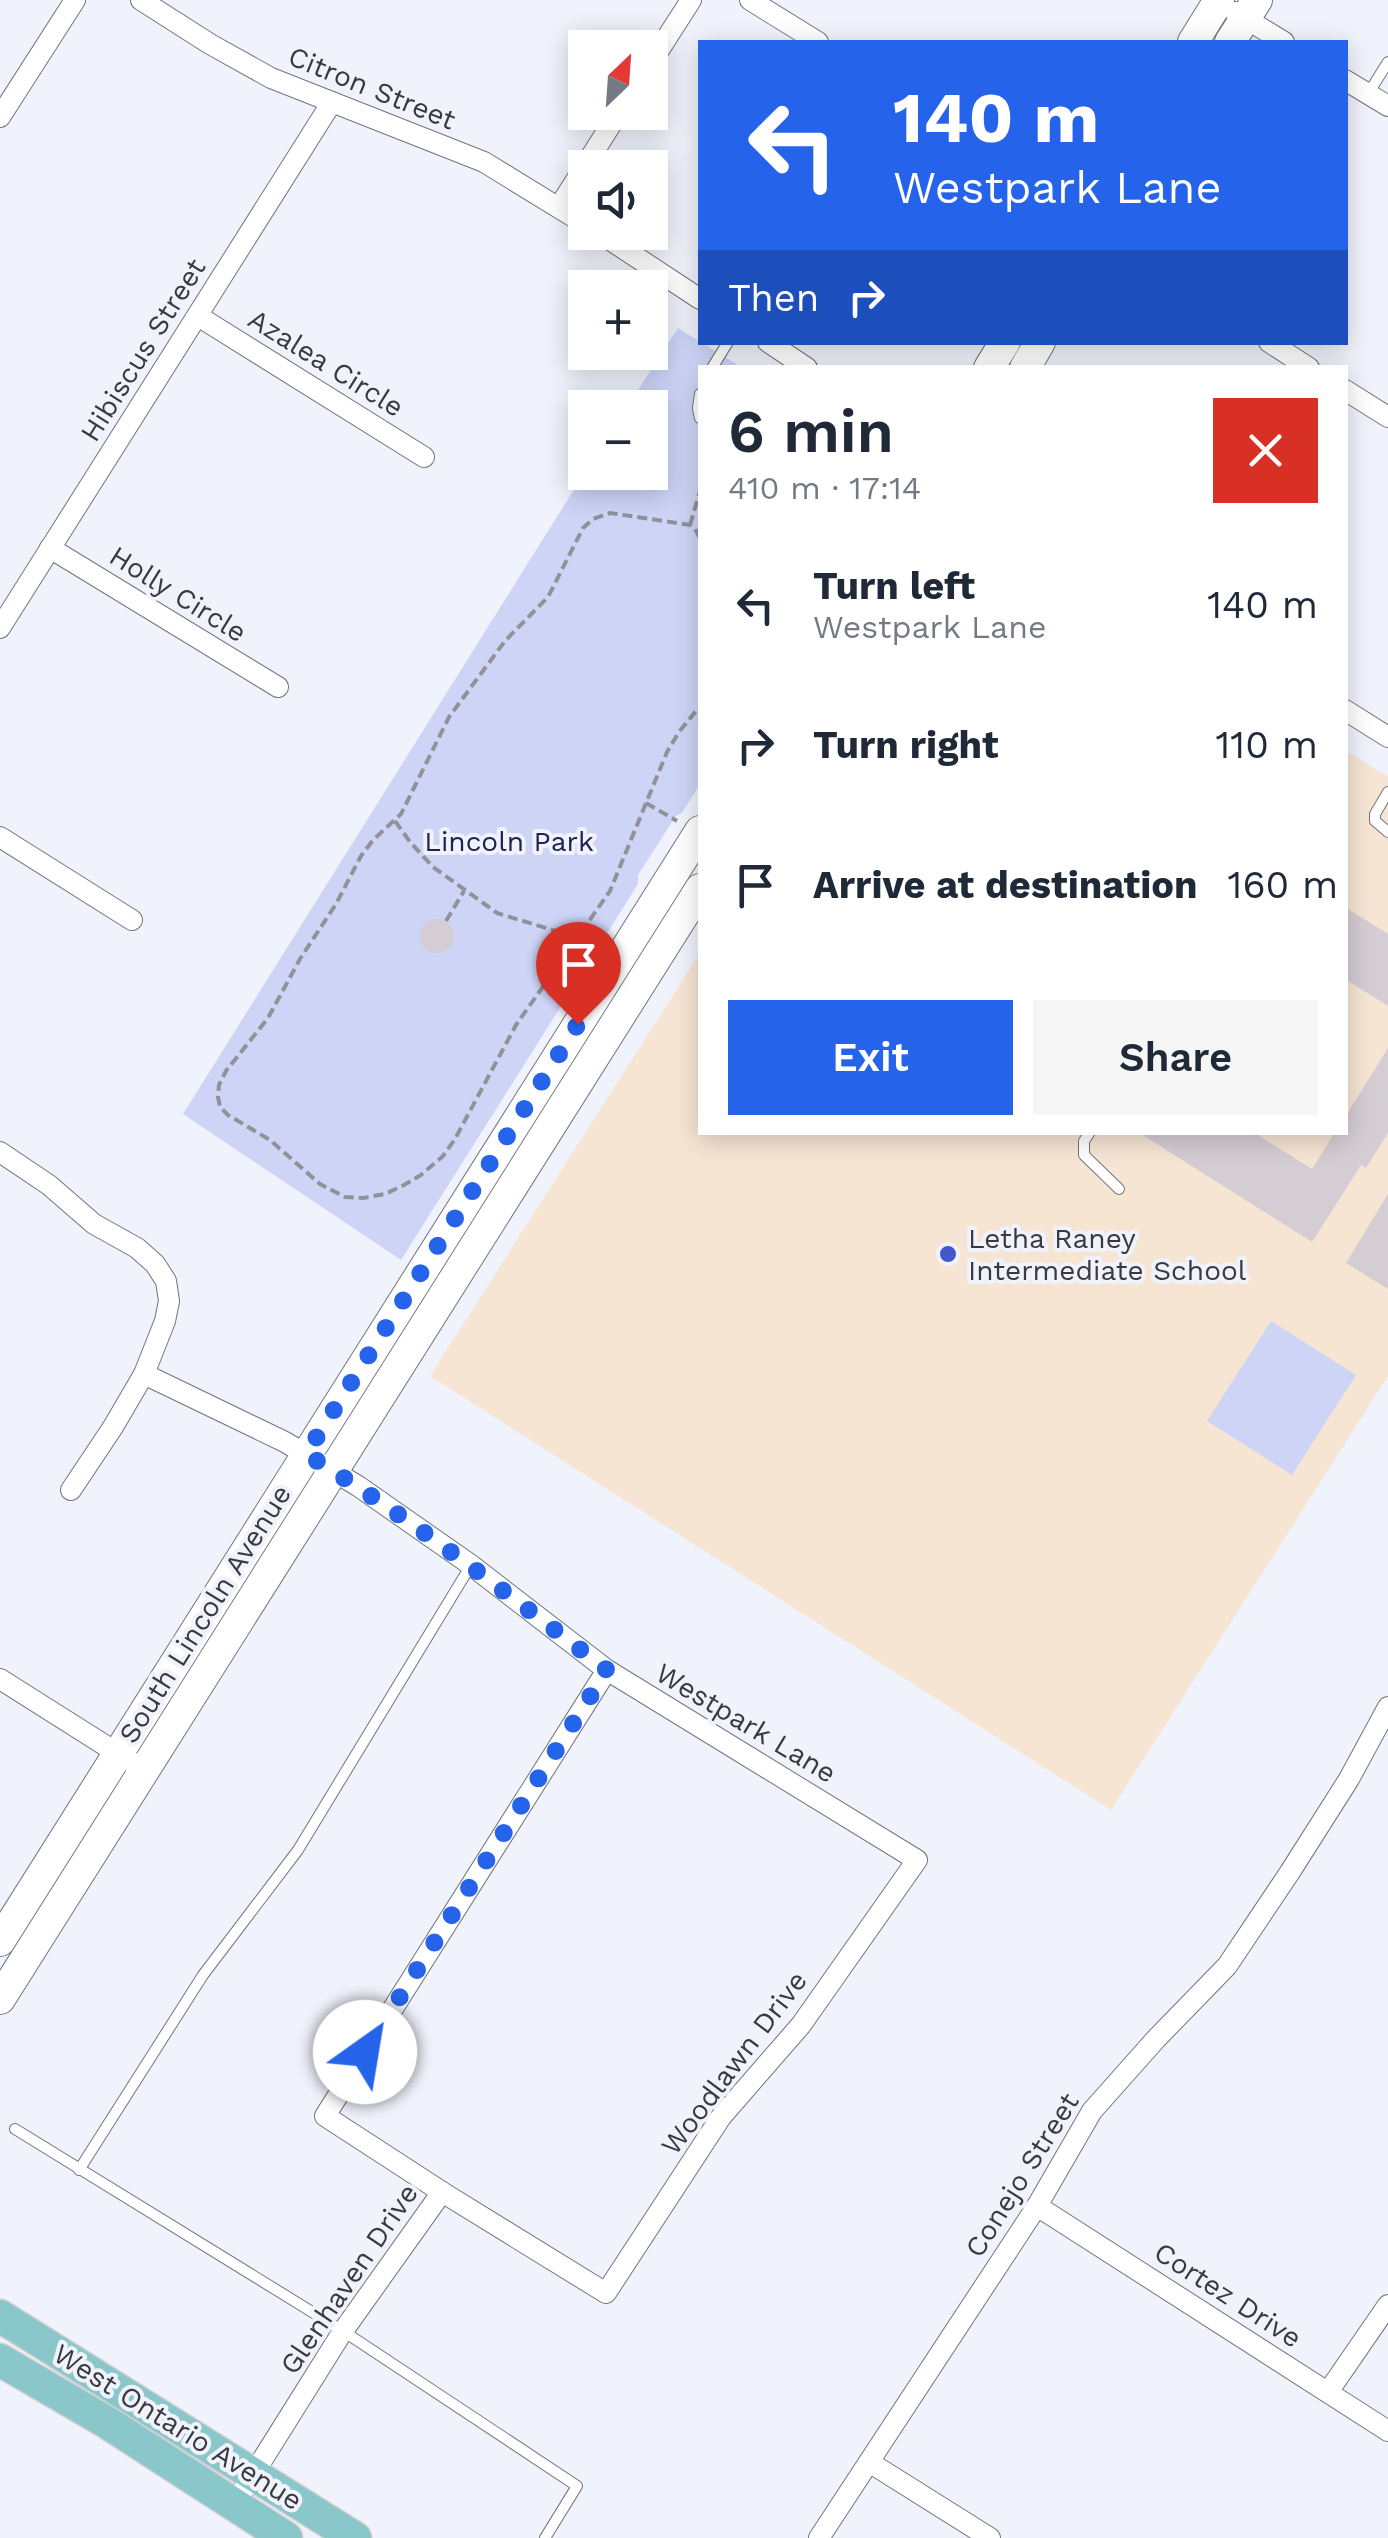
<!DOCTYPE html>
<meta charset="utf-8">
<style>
:root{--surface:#fff;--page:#f6f6f7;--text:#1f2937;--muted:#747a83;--accent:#2563eb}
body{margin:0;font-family:"Work Sans",sans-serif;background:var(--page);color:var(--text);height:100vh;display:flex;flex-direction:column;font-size:38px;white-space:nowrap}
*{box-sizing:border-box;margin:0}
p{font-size:32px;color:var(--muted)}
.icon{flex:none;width:55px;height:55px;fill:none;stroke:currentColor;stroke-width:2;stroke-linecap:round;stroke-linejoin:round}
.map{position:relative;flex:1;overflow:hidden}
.details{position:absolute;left:698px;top:365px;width:650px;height:770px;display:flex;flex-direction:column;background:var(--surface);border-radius:0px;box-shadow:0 5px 25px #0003}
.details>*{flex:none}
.guide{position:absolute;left:698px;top:40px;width:650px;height:305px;border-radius:0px;box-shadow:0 5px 25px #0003;background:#2563eb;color:#fff;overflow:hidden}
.needle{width:65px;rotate:25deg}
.buttons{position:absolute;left:568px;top:30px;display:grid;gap:20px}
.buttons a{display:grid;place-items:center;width:100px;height:100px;border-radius:0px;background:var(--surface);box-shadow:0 5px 25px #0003;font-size:50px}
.pin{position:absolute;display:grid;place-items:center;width:85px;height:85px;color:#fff;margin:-102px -42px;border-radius:50% 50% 50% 0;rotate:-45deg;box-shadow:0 0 10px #0007}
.pin .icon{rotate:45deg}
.me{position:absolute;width:110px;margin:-55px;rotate:32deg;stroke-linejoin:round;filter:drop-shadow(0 0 8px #0008)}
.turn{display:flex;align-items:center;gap:35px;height:210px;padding:0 30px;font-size:45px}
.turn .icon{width:130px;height:130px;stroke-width:2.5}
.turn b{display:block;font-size:70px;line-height:85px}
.then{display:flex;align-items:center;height:95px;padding:0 30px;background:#0003;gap:20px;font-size:38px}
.round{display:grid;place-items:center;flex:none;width:105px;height:105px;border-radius:0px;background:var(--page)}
.overview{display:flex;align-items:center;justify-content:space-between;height:170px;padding:0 30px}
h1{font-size:60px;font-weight:600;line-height:75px}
.cta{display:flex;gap:20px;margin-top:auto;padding:20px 30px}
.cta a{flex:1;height:115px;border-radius:0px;background:var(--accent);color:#fff;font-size:40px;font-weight:600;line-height:115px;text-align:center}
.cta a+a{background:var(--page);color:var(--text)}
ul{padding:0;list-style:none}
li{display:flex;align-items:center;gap:30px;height:140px;padding:0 30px}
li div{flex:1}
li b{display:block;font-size:38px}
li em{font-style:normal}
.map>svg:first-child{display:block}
.education{fill:#f7e5d4}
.green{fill:#cdd4f6}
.building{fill:#d5cdd4}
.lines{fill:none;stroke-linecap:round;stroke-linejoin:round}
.lane-casing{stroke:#73757d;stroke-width:12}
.street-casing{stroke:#73757d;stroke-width:22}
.secondary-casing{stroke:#73757d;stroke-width:32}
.primary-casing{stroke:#d0d0d1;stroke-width:35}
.path{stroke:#919299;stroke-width:4;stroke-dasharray:10 5;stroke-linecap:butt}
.lane{stroke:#fff;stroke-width:10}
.street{stroke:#fff;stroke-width:20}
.secondary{stroke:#fff;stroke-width:30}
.primary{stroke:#89c7ca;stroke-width:32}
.route{stroke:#2563eb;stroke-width:18;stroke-dasharray:0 32.4}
.poi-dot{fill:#4358cc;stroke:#f0f2fc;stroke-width:4}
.labels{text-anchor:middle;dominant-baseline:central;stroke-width:8;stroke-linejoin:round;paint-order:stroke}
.street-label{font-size:28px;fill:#3a3a3e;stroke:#f0f2fc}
.park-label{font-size:28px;fill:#202352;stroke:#f0f2fc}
.poi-label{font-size:28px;fill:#3a3a3e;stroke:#f0f2fc;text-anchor:start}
</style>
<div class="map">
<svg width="1388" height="2538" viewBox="0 0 1388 2538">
<rect width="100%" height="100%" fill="#f0f2fc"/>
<polygon class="education" points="1345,750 1388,777 1388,1376 1111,1810 430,1376 700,953 700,1132 1345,1132"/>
<g class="green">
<polygon points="678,328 741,367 700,368 700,784 682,813 676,816 638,875 638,884 401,1260 183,1114 585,472 650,472 650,408 627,407"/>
<polygon points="1271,1321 1356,1375 1292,1475 1207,1421"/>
</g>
<g class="building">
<polygon points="1345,907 1388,934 1388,1006 1345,979"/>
<circle cx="437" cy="936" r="17"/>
<polygon points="1388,1048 1388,1133 1366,1168 1361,1165 1312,1242 1138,1132 1253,1132 1312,1169 1335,1132 1345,1132 1345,1117"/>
<polygon points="1388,1194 1388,1289 1346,1263"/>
</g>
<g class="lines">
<g class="lane-casing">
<g id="lane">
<polyline points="1368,94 1388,62"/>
<polyline points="712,368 728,342"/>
<polyline points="700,394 698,408 700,418"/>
<polyline points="1388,792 1375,814 1375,821 1388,832"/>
<polyline points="1090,1132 1084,1141 1084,1155 1119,1189"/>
<polyline points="15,2129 343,2331 577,2486 545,2538"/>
<polyline points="79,2170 203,1975 298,1850 471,1565"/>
</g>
</g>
<g class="street-casing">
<g id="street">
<polyline points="141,0 210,44 271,78 484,162 585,224"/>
<polyline points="750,0 818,42"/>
<polyline points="1235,12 1284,42"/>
<polyline points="650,64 691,0"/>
<polyline points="1345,80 1388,106"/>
<polyline points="0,117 75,0"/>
<polyline points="559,207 619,112"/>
<polyline points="598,232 700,299"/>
<polyline points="198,316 424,457"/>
<polyline points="768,342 807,368"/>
<polyline points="1269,342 1309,368"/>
<polyline points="1345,390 1388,417"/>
<polyline points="50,548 278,687"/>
<polyline points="0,628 332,102"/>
<polyline points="1345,710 1388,737"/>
<polyline points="0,837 132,920"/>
<polyline points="0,1152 49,1185 94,1224 137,1248 155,1264 166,1281 169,1301 165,1321 144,1374 113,1427 71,1490"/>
<polyline points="144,1374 285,1442 358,1486 471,1565 607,1670 917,1860 801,2025 721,2117 606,2293 442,2192"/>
<polyline points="0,1679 144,1770"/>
<polyline points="1037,2206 1388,2431"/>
<polyline points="1328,2392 1388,2305"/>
<polyline points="869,2462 990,2538"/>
<polyline points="234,2505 343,2331 442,2192 325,2116 607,1670"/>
<polyline points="819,2538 1037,2206 1092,2111 1156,2039 1227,1966 1290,1872 1349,1779 1388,1707"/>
</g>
</g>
<g class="secondary-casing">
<g id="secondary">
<polyline points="1193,42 1219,0"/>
<polyline points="1230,42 1257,0"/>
<polyline points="989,368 1005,342"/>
<polyline points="1025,368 1040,342"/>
<polyline points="0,1941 700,831"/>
<polyline points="0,1999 700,889"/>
</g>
</g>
<g class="primary-casing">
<g id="primary">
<polyline points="0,2316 355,2538"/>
<polyline points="0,2360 108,2423 286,2538"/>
</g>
</g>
<g class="path">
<polyline points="690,525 700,491"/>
<polyline points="700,538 695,529 690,525 610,513 593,519 583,528 548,597 505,641 449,717 401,814 373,840 361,856 336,904 300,959 268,1018 226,1071 219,1085 218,1097 220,1107 228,1115 270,1140 320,1184 345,1197 363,1198 385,1194 404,1185 421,1175 443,1156 455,1139 516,1025 610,891 667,752 679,732 700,706"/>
<polyline points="646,803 677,821"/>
<polyline points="395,821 410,842 433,867 497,913 575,937"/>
<polyline points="446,921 464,891"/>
</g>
<use href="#lane" class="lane"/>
<use href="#street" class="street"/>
<use href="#secondary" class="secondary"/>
<use href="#primary" class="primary"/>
</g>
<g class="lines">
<path class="route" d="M365,2052L607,1670C509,1595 412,1519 306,1454L578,1024"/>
</g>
<circle class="poi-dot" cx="948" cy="1254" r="10"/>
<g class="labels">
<g class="street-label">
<text transform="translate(372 88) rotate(22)">Citron Street</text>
<text transform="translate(143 350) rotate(-58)">Hibiscus Street</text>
<text transform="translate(326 363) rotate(32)">Azalea Circle</text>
<text transform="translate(178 594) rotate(32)">Holly Circle</text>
<text transform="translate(205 1614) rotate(-58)">South Lincoln Avenue</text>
<text transform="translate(746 1723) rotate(31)">Westpark Lane</text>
<text transform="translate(734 2063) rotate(-53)">Woodlawn Drive</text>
<text transform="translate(1022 2175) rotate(-58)">Conejo Street</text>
<text transform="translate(349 2279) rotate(-56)">Glenhaven Drive</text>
<text transform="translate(1228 2295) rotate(33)">Cortez Drive</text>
<text transform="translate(178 2427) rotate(32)">West Ontario Avenue</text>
</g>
<g class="park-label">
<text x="509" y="841">Lincoln Park</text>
</g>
<g class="poi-label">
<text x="968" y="1238">Letha Raney<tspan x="968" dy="32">Intermediate School</tspan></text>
</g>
</g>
</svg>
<div class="buttons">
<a><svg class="needle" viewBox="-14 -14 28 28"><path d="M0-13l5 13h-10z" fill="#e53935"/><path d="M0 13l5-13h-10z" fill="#747a83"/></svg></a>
<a><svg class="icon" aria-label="sound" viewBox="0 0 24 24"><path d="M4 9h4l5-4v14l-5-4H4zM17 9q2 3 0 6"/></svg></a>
<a>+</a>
<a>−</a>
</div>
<div class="pin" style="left:578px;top:1024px;background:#d93025"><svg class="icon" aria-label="arrive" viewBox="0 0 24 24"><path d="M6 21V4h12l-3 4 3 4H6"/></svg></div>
<svg class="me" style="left:365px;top:2052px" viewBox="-20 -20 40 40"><circle r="19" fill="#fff"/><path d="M0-13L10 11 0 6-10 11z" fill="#2563eb"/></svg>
<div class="guide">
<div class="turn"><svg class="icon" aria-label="left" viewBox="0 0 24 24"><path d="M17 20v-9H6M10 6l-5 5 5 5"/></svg><div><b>140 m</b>Westpark Lane</div></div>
<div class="then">Then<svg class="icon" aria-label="right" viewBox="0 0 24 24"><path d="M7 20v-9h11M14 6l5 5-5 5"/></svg></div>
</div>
<section class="details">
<div class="overview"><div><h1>6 min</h1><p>410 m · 17:14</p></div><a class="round" style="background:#d93025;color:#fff"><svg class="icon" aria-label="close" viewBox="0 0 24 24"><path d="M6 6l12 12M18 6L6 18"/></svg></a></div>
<ul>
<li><svg class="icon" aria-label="left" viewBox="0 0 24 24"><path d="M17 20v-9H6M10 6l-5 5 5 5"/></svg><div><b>Turn left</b><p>Westpark Lane</p></div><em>140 m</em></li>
<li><svg class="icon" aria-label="right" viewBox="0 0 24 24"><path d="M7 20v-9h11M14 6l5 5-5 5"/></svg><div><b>Turn right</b></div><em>110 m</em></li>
<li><svg class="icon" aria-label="arrive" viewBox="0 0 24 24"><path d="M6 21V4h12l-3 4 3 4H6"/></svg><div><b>Arrive at destination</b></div><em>160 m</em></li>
</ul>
<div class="cta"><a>Exit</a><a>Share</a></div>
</section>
</div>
